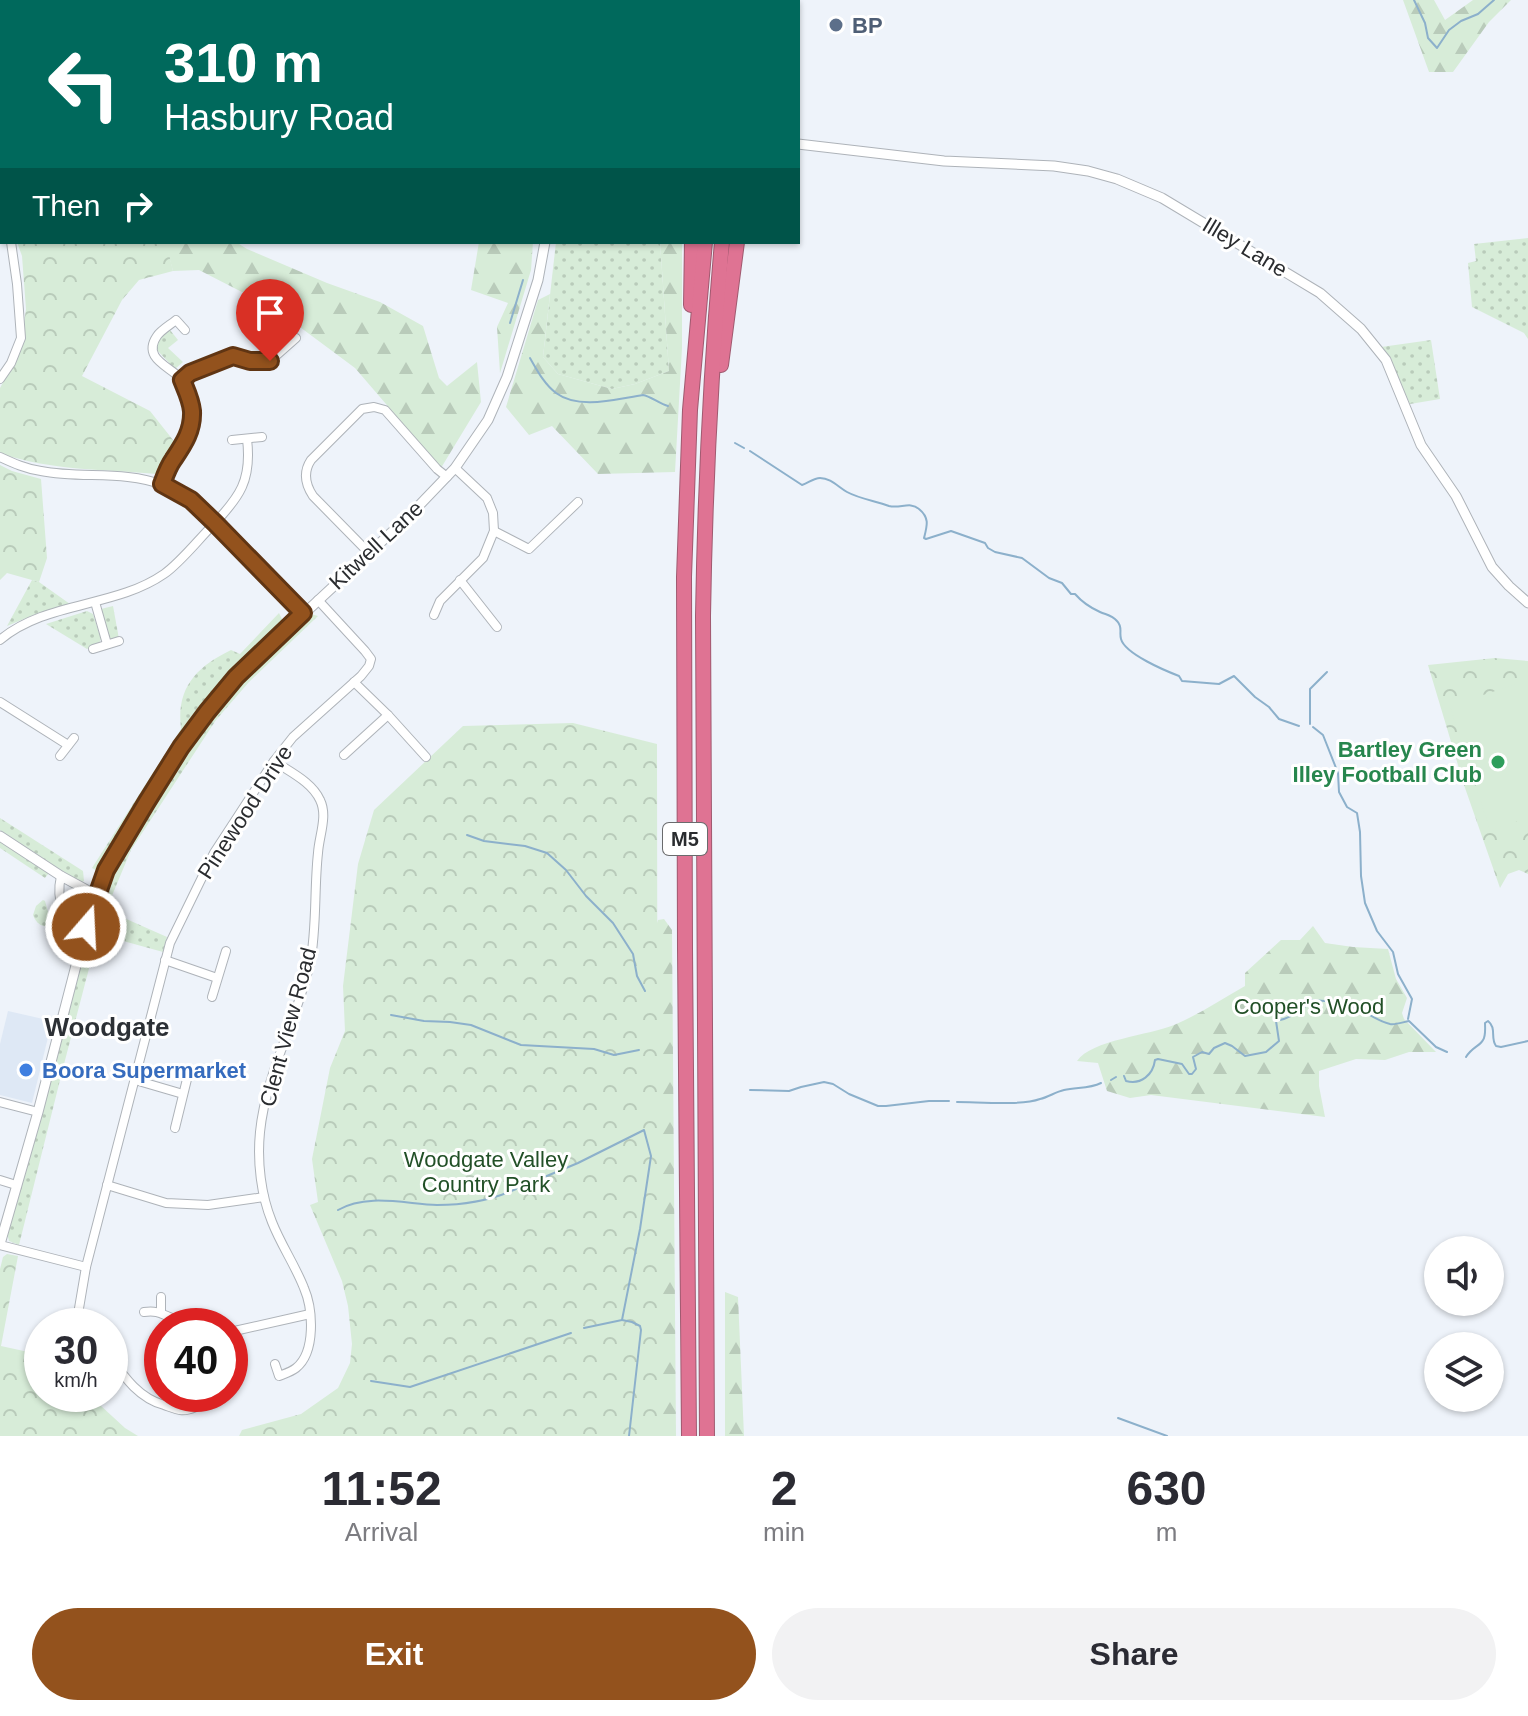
<!DOCTYPE html>
<style>
:root{--surface:#fff;--page:#f2f2f3;--text:#2b2b33;--muted:#7c7c81;--accent:#93521d}
body{margin:0;font-family:Helvetica,sans-serif;background:var(--page);color:var(--text);height:100vh;display:flex;flex-direction:column;font-size:30px;white-space:nowrap}
*{box-sizing:border-box;margin:0}
p{font-size:26px;color:var(--muted)}
.icon{flex:none;width:44px;height:44px;fill:none;stroke:currentColor;stroke-width:2;stroke-linecap:round;stroke-linejoin:round}
.map{position:relative;height:1436px;overflow:hidden}
.sheet{display:flex;flex-direction:column;background:var(--surface);flex:1}
.sheet>*{flex:none}
.guide{position:absolute;left:0px;top:0px;width:800px;height:244px;box-shadow:0 2px 6px #0004;background:#00695c;color:#fff;overflow:hidden}
.fabs{position:absolute;left:1424px;top:1236px;display:grid;gap:16px}
.fabs a{display:grid;place-items:center;width:80px;height:80px;border-radius:50%;background:var(--surface);box-shadow:0 2px 6px #0004;font-size:40px}
.speed{position:absolute;left:24px;top:1308px;display:flex;gap:16px;font-size:40px;font-weight:700;text-align:center}
.speed>*{display:grid;place-content:center;width:104px;height:104px;border-radius:50%;background:var(--surface);box-shadow:0 2px 6px #0004;line-height:1}
.speed small{font-size:20px;font-weight:400}
.speed .limit{border:12px solid #d22;background:#fff;color:#111}
.pin{position:absolute;display:grid;place-items:center;width:68px;height:68px;color:#fff;margin:-82px -34px;border-radius:50% 50% 50% 0;rotate:-45deg;box-shadow:0 0 8px #0007}
.pin .icon{rotate:45deg}
.me{position:absolute;width:88px;margin:-44px;rotate:19deg;stroke-linejoin:round;filter:drop-shadow(0 0 6px #0008)}
.turn{display:flex;align-items:center;gap:28px;height:168px;padding:0 32px;font-size:36px}
.turn .icon{width:104px;height:104px;stroke-width:2.5}
.turn b{display:block;font-size:56px;line-height:68px}
.then{display:flex;align-items:center;height:76px;padding:0 32px;background:#0003;gap:16px;font-size:30px}
.eta{display:flex;justify-content:space-evenly;align-items:center;height:136px;text-align:center}
.eta b{font-size:48px;font-weight:600;line-height:56px}
.action{display:flex;gap:16px;margin-top:auto;padding:16px 32px}
.action a{flex:1;height:92px;border-radius:48px;background:var(--accent);color:#fff;font-size:32px;font-weight:600;line-height:92px;text-align:center}
.action a+a{background:var(--page);color:var(--text)}
.map>svg:first-child{display:block}
.built{fill:#dee8f5}
.education{fill:#f1e8d3}
.grass{fill:url(#grass-dots)}
.forest{fill:url(#forest-firs)}
.park{fill:url(#park-crowns)}
.garden{fill:#d7ecd8}
.lines{fill:none;stroke-linecap:round;stroke-linejoin:round}
.stream{stroke:#8cb0cb;stroke-width:2}
.minor-casing{stroke:#aeb3b9;stroke-width:10}
.tertiary-casing{stroke:#aeb3b9;stroke-width:11}
.motorway-casing{stroke:#a05a70;stroke-width:16}
.minor{stroke:#fff;stroke-width:8}
.tertiary{stroke:#fff;stroke-width:9}
.motorway{stroke:#df7393;stroke-width:14}
.route-casing{stroke:#603513;stroke-width:20}
.route{stroke:#93521d;stroke-width:14}
.service-dot{fill:#5c6f8a;stroke:#fff;stroke-width:3}
.leisure-dot{fill:#2e9e5b;stroke:#fff;stroke-width:3}
.shop-dot{fill:#3f7fe0;stroke:#fff;stroke-width:3}
.labels{text-anchor:middle;dominant-baseline:central;stroke-width:6;stroke-linejoin:round;paint-order:stroke}
.shield{fill:#fff;stroke:#6a6b6d;stroke-width:2}
.shield-label{font-size:20px;font-weight:bold;fill:#2a2c2f}
.service-label{font-size:22px;font-weight:bold;fill:#4e5e75;stroke:#fff;text-anchor:start}
.street-label{font-size:22px;fill:#2a2c2f;stroke:#fff}
.leisure-label{font-size:22px;font-weight:bold;fill:#27864d;stroke:#fff;text-anchor:end}
.park-label{font-size:22px;fill:#225027;stroke:#fff}
.shop-label{font-size:22px;font-weight:bold;fill:#366cbe;stroke:#fff;text-anchor:start}
.quarter-label{font-size:26px;font-weight:bold;fill:#2c3035;stroke:#fff}
</style>
<div class="map">
<svg width="1528" height="1436" viewBox="0 0 1528 1436">
<defs>
<pattern id="grass-dots" width="8" height="8" patternUnits="userSpaceOnUse" patternTransform="scale(2)"><rect width="8" height="8" fill="#d7ecd8"/><path d="M2 2h.1M6 6h.1" fill="none" stroke="#b9cbba" stroke-width="1.8" stroke-linecap="round"/></pattern>
<pattern id="forest-firs" width="22" height="20" patternUnits="userSpaceOnUse" patternTransform="scale(2)"><rect width="22" height="20" fill="#d7ecd8"/><path d="M5 1l3.5 6h-7zM16 11l3.5 6h-7z" fill="#b9cbba"/></pattern>
<pattern id="park-crowns" width="20" height="18" patternUnits="userSpaceOnUse" patternTransform="scale(2)"><rect width="20" height="18" fill="#d7ecd8"/><path d="M2 6a3 3 0 1 1 6 0M12 15a3 3 0 1 1 6 0" fill="none" stroke="#b9cbba"/></pattern>
</defs>
<rect width="100%" height="100%" fill="#eef3fa"/>
<polygon class="built" points="8,1011 52,1021 32,1103 0,1095 0,1044"/>
<polygon class="education" points="0,55 2,55 2,184 0,181"/>
<g class="grass">
<polygon points="1528,238 1528,339 1524,333 1472,307 1468,263 1476,261 1474,244"/>
<polygon points="556,242 660,242 669,371 635,384 612,389 558,374 543,357"/>
<path d="M170,330L178,340L168,348L183,362L175,369L156,349C156,339 160,334 170,330Z"/>
<polygon points="1431,340 1440,399 1410,404 1389,358 1381,347"/>
<polygon points="32,580 39,582 70,604 36,614 7,626"/>
<polygon points="113,606 119,639 112,640 108,639 101,609"/>
<polygon points="87,611 93,614 101,639 99,643 87,649 46,624"/>
<path d="M279,613L284,623L233,675L157,777L100,872L92,868L181,729C176,688 196,667 231,650L240,654Z"/>
<polygon points="311,614 318,616 249,682 216,720 131,850 106,910 167,937 163,952 98,934 63,1068 19,1245 9,1241 7,1233 66,1015 98,903 107,879 128,840 201,728 235,685 307,616"/>
<polygon points="0,818 83,871 84,881 81,883 0,830"/>
<polygon points="0,841 49,873 45,878 0,848"/>
<path d="M69,891L76,892L84,902L80,920L78,922C68,917 68,905 66,895Z"/>
<path d="M43,900L45,901L52,926C42,927 37,925 33,915L36,906Z"/>
</g>
<g class="forest">
<polygon points="1403,0 1434,0 1445,20 1473,0 1511,0 1489,22 1453,72 1429,72"/>
<polygon points="165,242 236,242 247,249 327,283 380,302 423,326 439,378 447,386 477,362 481,402 441,468 355,368 277,310 199,270 173,271"/>
<polygon points="479,242 533,242 531,270 500,373 497,327 508,303 471,290"/>
<polygon points="660,242 682,242 682,348 675,472 598,474 552,426 529,435 506,407 538,300 550,294 543,357 558,374 612,389 635,384 669,371"/>
<polygon points="664,919 672,930 676,1436 622,1436 653,935 658,920"/>
<path d="M1313,926L1325,943L1353,947L1388,949L1396,979L1407,998L1402,1013L1404,1019L1436,1052H1409L1385,1060L1356,1059L1319,1071V1086L1325,1117L1151,1095L1130,1098L1107,1091L1098,1063L1077,1061C1091,1040 1150,1035 1174,1025C1198,1015 1222,999 1245,986V973L1281,940H1300Z"/>
<polygon points="725,1292 738,1297 744,1436 725,1436"/>
</g>
<g class="park">
<path d="M17,242H166L173,271L139,280L122,300L82,376L150,411L177,445L157,474C105,469 50,471 0,453V388L20,351L26,309L22,256Z"/>
<polygon points="0,465 12,471 41,479 47,558 39,582 7,573 0,580"/>
<polygon points="1495,658 1528,661 1528,874 1519,870 1508,874 1500,888 1464,785 1428,665"/>
<polygon points="573,723 657,744 658,1436 239,1436 242,1430 301,1414 338,1388 350,1363 352,1344 348,1306 342,1281 310,1205 318,1202 312,1159 330,1068 345,1031 343,986 358,864 374,810 463,726"/>
<polygon points="7,1254 18,1256 1,1346 42,1355 42,1394 88,1394 125,1428 138,1436 0,1436 0,1269 3,1257"/>
</g>
<polygon class="garden" points="1528,680 1528,818 1490,830 1450,706"/>
<g class="lines">
<g class="stream">
<polyline points="1414,0 1425,23 1428,38 1437,48 1449,30 1461,21 1478,14 1494,0"/>
<polyline points="510,323 523,280"/>
<path d="M530,358C537,370 544,384 556,393C579,410 616,399 643,395C650,396 660,404 668,406"/>
<polyline points="735,443 744,448"/>
<path d="M750,451L802,485C808,483 814,478 820,478C831,478 838,487 847,492C860,499 876,501 889,506C900,509 910,501 919,509C930,518 927,526 924,538L926,539L951,531L985,543L988,548L995,552L1022,558L1049,578L1062,583L1071,594H1075C1082,602 1091,608 1100,612C1107,615 1112,615 1117,621C1123,627 1119,632 1121,639C1125,654 1166,671 1179,676L1182,681L1219,684L1234,676L1255,697L1269,707L1279,719L1299,726"/>
<polyline points="1310,724 1310,689 1327,672"/>
<polyline points="1313,727 1323,735 1338,773 1339,792 1347,807 1357,813 1360,832 1361,876 1365,903 1377,931 1393,952 1398,974 1412,999 1408,1019"/>
<polyline points="467,835 484,841 525,846 547,853 566,870 586,896 613,923 633,954 637,976 645,991"/>
<polyline points="391,1015 424,1021 450,1022 471,1025 521,1045 594,1049 614,1055 639,1050"/>
<path d="M1466,1057C1472,1047 1480,1046 1483,1040C1486,1036 1485,1027 1485,1023L1488,1021C1497,1028 1490,1038 1496,1046L1501,1047L1528,1041"/>
<path d="M1124,1076L1126,1081C1141,1085 1153,1075 1155,1060L1158,1059L1182,1064L1189,1074H1192L1196,1069L1193,1057L1202,1052L1209,1054L1214,1048L1225,1043L1232,1046L1245,1056L1266,1052L1279,1041L1276,1021C1288,1019 1303,1011 1311,1000L1325,1001L1336,1008C1356,1000 1371,1020 1390,1024C1396,1025 1403,1022 1409,1021L1436,1047L1447,1052"/>
<polyline points="1111,1080 1116,1077"/>
<polyline points="750,1090 789,1091 801,1087 824,1082 833,1084 849,1094 878,1106 886,1106 929,1101 949,1101"/>
<path d="M957,1102C979,1102 1021,1106 1040,1099C1049,1097 1055,1092 1064,1090C1077,1087 1089,1089 1101,1083"/>
<polyline points="518,1188 578,1163 644,1130 651,1156 640,1229 622,1320 584,1328"/>
<path d="M338,1210C367,1193 406,1204 437,1205C463,1205 492,1200 516,1189"/>
<polyline points="622,1320 632,1322 640,1326 641,1330 629,1436"/>
<polyline points="371,1381 410,1387 571,1333"/>
<polyline points="1118,1418 1167,1436"/>
</g>
<g class="minor-casing">
<g id="minor">
<polyline points="47,0 50,2"/>
<polyline points="166,0 169,2"/>
<polyline points="123,2 124,0"/>
<polyline points="0,212 2,217"/>
<polyline points="0,379 11,363 21,338 17,284 11,242"/>
<polyline points="182,380 190,373 233,356 250,361 270,361 296,338"/>
<polyline points="232,440 262,437"/>
<path d="M0,457C13,463 26,469 41,471C81,479 124,470 163,485C192,496 212,521 234,543C257,566 280,590 303,613"/>
<path d="M162,484C165,476 168,468 172,461C181,446 192,434 192,416C192,406 188,388 182,380C172,367 141,359 157,336C161,330 170,325 176,320L185,330"/>
<polyline points="494,531 529,549 578,502"/>
<path d="M369,553L313,496C305,484 303,472 311,460L362,409L374,407L385,410L437,469L447,477"/>
<polyline points="460,580 497,627"/>
<polyline points="95,602 107,644"/>
<polyline points="434,615 440,601 483,558 494,531 493,513 487,498 455,468"/>
<path d="M0,640C46,601 115,608 164,574C180,563 198,540 212,526C240,497 252,480 247,439"/>
<polyline points="93,649 119,641"/>
<polyline points="354,682 388,715 426,757"/>
<polyline points="0,702 68,745"/>
<polyline points="344,755 388,715"/>
<polyline points="60,756 74,738"/>
<path d="M274,761C290,772 312,782 320,800C328,816 319,836 318,853C314,888 317,930 310,963C297,1020 266,1073 260,1132C257,1162 261,1195 272,1222C281,1245 295,1265 304,1288C313,1309 316,1352 296,1368C291,1372 284,1374 279,1376L275,1364"/>
<path d="M61,876C55,902 65,921 83,940"/>
<polyline points="165,960 217,978"/>
<polyline points="212,997 226,951"/>
<polyline points="135,1080 183,1094"/>
<polyline points="0,1102 38,1112"/>
<polyline points="175,1128 189,1071"/>
<polyline points="0,1180 16,1185"/>
<polyline points="107,1185 166,1203 208,1205 264,1197"/>
<polyline points="0,1245 86,1267"/>
<polyline points="161,1297 161,1312"/>
<path d="M144,1312C160,1310 162,1315 175,1319C186,1322 197,1321 207,1326"/>
<polyline points="76,1326 86,1267 170,943 214,853 274,761 293,737 361,676 369,666 371,659 365,651 318,600"/>
<polyline points="230,1332 310,1314"/>
<path d="M110,1357C125,1378 139,1398 164,1405C178,1410 182,1413 196,1407L200,1394"/>
</g>
</g>
<g class="tertiary-casing">
<g id="tertiary">
<polyline points="538,2 538,0"/>
<polyline points="798,144 944,161 1054,166 1088,171 1117,179 1162,198 1320,293 1361,329 1386,360 1421,445 1456,496 1492,567 1509,586 1528,603"/>
<polyline points="0,836 61,876 96,895"/>
<polyline points="0,1244 38,1112 86,927 106,870 146,803 181,747 207,712 236,677 408,517 455,468 488,420 507,377 538,280 545,242"/>
</g>
</g>
<g class="motorway-casing">
<g id="motorway">
<polyline points="679,0 680,2"/>
<polyline points="729,2 729,0"/>
<polyline points="751,2 751,0"/>
<polyline points="691,305 692,242"/>
<polyline points="721,365 737,242"/>
<polyline points="689,1436 685,949 684,577 690,410 705,242"/>
<path d="M707,1436L703,616C705,491 711,366 722,242"/>
</g>
</g>
<use href="#minor" class="minor"/>
<use href="#tertiary" class="tertiary"/>
<use href="#motorway" class="motorway"/>
</g>
<g class="lines">
<g class="route-casing">
<path id="route" d="M86,927L106,870L146,803L181,747L207,712L236,677L303,613L215,523L191,500L162,484C165,476 168,467 173,460C183,445 193,431 192,411C191,400 186,390 182,380L190,373L233,356L250,361H270"/>
</g>
<use href="#route" class="route"/>
</g>
<circle class="service-dot" cx="836" cy="25" r="8"/>
<circle class="leisure-dot" cx="1498" cy="762" r="8"/>
<circle class="shop-dot" cx="26" cy="1070" r="8"/>
<g class="labels">
<rect class="shield" x="663" y="823" width="44" height="32" rx="6"/>
<g class="shield-label">
<text x="685" y="839">M5</text>
</g>
<g class="service-label">
<text x="852" y="25">BP</text>
</g>
<g class="street-label">
<text transform="translate(1245 247) rotate(31)">Illey Lane</text>
<text transform="translate(376 545) rotate(-43)">Kitwell Lane</text>
<text transform="translate(245 812) rotate(-57)">Pinewood Drive</text>
<text transform="translate(288 1027) rotate(-75)">Clent View Road</text>
</g>
<g class="leisure-label">
<text x="1482" y="749">Bartley Green<tspan x="1482" dy="25">Illey Football Club</tspan></text>
</g>
<g class="park-label">
<text x="1309" y="1006">Cooper's Wood</text>
<text x="486" y="1159">Woodgate Valley<tspan x="486" dy="25">Country Park</tspan></text>
</g>
<g class="shop-label">
<text x="42" y="1070">Boora Supermarket</text>
</g>
<g class="quarter-label">
<text x="107" y="1027">Woodgate</text>
</g>
</g>
</svg>
<div class="fabs">
<a><svg class="icon" aria-label="sound" viewBox="0 0 24 24"><path d="M4 9h4l5-4v14l-5-4H4zM17 9q2 3 0 6"/></svg></a>
<a><svg class="icon" aria-label="layers" viewBox="0 0 24 24"><path d="M12 4l9 5-9 5-9-5zM3 14l9 5 9-5"/></svg></a>
</div>
<div class="speed"><div>30<small>km/h</small></div><div class="limit">40</div></div>
<div class="pin" style="left:270px;top:361px;background:#d93025"><svg class="icon" aria-label="arrive" viewBox="0 0 24 24"><path d="M6 21V4h12l-3 4 3 4H6"/></svg></div>
<svg class="me" style="left:86px;top:927px" viewBox="-20 -20 40 40"><circle r="17" fill="#93521d" stroke="#fff" stroke-width="3"/><path d="M0-11L8 9 0 5-8 9z" fill="#fff"/></svg>
<div class="guide">
<div class="turn"><svg class="icon" aria-label="left" viewBox="0 0 24 24"><path d="M17 20v-9H6M10 6l-5 5 5 5"/></svg><div><b>310 m</b>Hasbury Road</div></div>
<div class="then">Then<svg class="icon" aria-label="right" viewBox="0 0 24 24"><path d="M7 20v-9h11M14 6l5 5-5 5"/></svg></div>
</div>
</div>
<section class="sheet">
<div class="eta">
<div><b>11:52</b><p>Arrival</p></div>
<div><b>2</b><p>min</p></div>
<div><b>630</b><p>m</p></div>
</div>
<div class="action"><a>Exit</a><a>Share</a></div>
</section>
